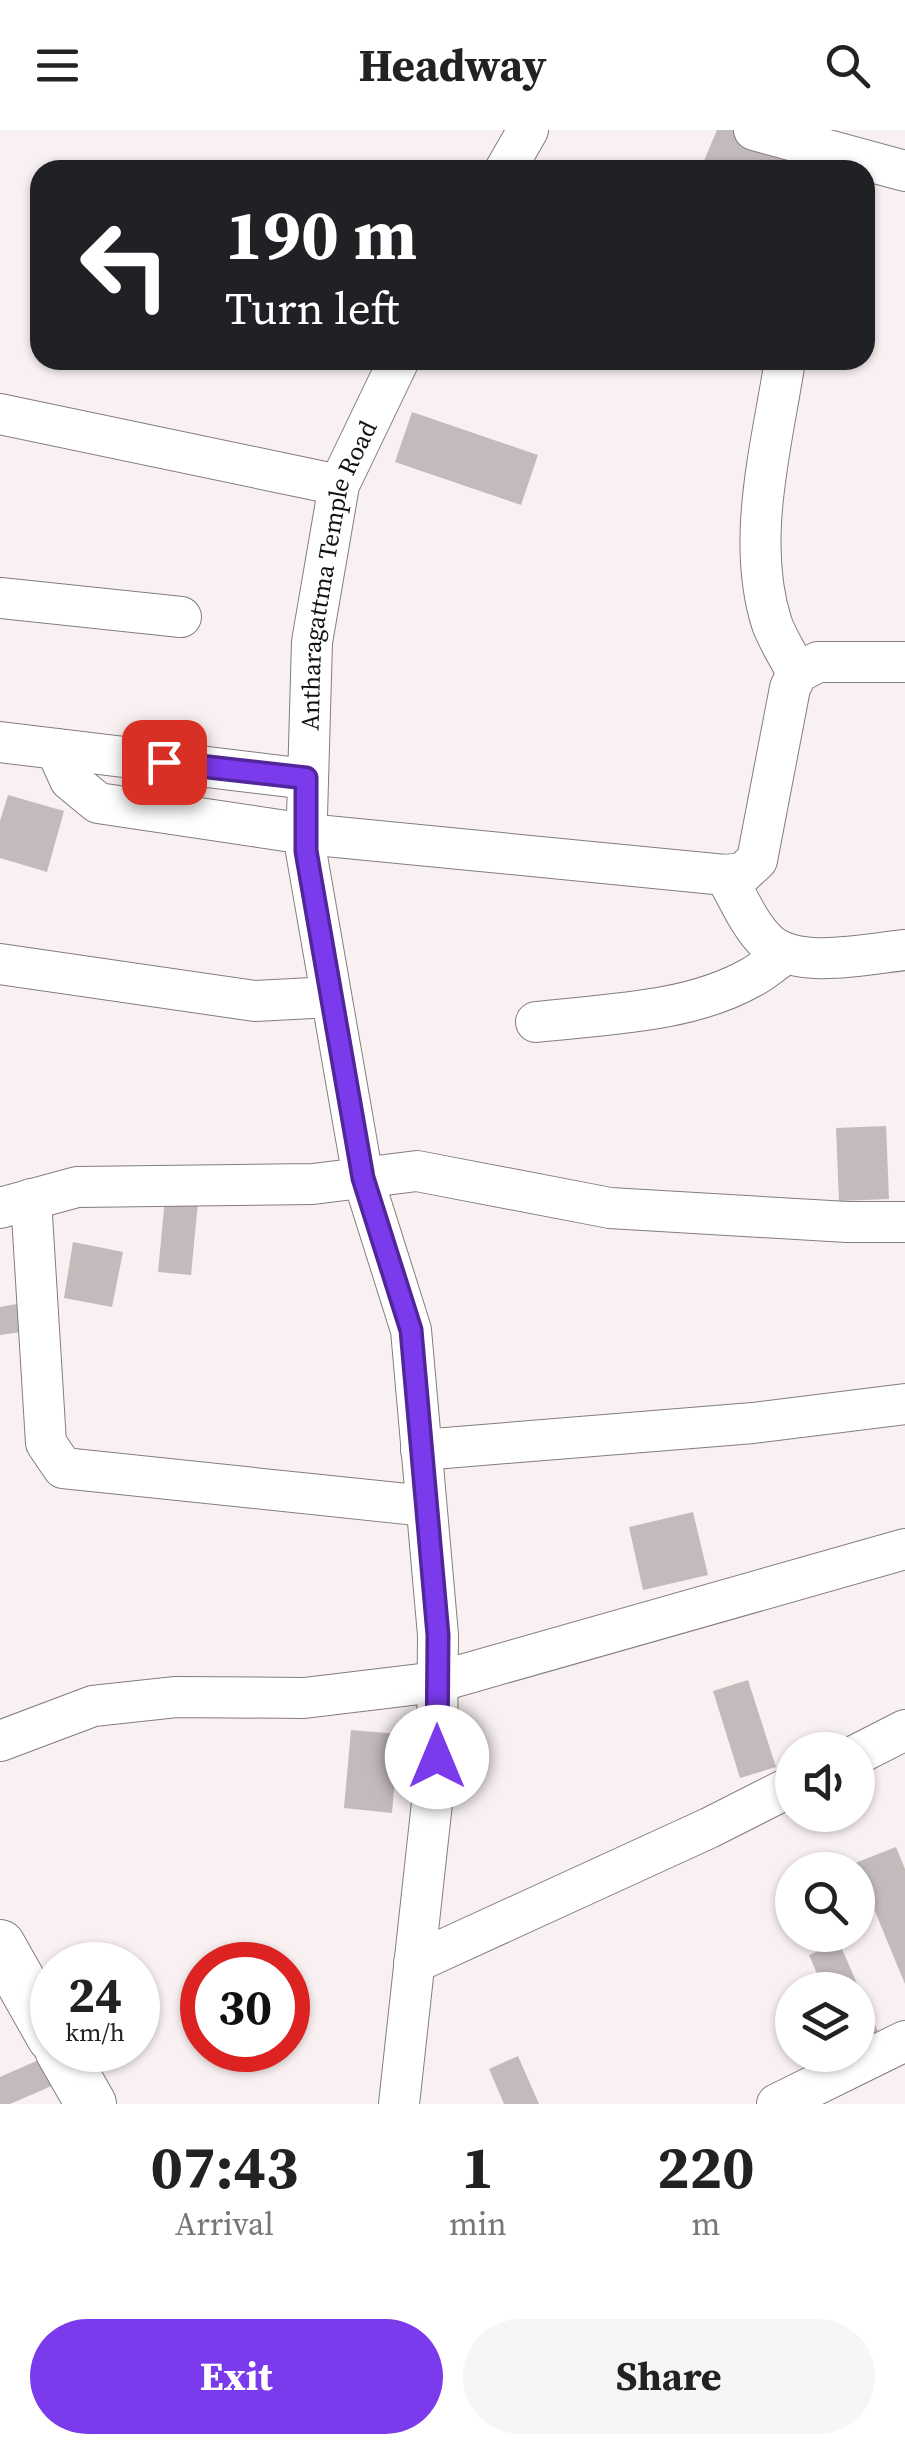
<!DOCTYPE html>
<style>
:root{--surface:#fff;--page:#f6f6f6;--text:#222;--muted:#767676;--accent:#7c3aed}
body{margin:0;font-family:"Source Serif 4",serif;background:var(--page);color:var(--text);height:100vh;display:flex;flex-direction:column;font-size:38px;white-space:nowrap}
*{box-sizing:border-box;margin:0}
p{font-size:32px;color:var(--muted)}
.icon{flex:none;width:55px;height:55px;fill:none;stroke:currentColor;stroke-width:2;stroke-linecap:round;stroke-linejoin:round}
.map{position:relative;height:1974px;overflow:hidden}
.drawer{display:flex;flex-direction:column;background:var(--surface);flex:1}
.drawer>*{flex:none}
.hud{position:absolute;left:30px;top:30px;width:845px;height:210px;border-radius:30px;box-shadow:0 2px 8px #0004;background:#202124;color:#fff;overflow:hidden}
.fabs{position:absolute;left:775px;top:1602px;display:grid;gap:20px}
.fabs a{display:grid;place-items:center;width:100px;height:100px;border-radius:50%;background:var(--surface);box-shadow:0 2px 8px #0004;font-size:50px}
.speed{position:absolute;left:30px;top:1812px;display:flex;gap:20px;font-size:50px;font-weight:700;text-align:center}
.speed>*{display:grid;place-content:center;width:130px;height:130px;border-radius:50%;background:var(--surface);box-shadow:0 2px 8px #0004;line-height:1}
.speed small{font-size:25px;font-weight:400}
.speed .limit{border:15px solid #d22;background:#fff;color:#111}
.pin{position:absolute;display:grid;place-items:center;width:85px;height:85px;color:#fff;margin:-42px;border-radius:20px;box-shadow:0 5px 15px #0006}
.me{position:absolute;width:110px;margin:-55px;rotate:0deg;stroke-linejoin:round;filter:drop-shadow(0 0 8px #0008)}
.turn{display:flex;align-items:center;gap:35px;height:210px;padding:0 30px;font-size:45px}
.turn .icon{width:130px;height:130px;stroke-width:2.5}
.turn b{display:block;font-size:70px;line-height:85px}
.eta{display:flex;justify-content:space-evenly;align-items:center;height:170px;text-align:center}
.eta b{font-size:60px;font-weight:700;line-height:70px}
.primary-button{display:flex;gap:20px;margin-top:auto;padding:20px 30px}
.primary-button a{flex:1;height:115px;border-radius:60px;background:var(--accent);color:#fff;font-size:40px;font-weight:700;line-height:115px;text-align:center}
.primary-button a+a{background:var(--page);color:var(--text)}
header{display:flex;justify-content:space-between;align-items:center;height:130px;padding:0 30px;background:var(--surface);font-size:45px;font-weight:700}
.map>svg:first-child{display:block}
.building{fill:#c3babb}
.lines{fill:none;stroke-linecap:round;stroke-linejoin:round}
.minor-casing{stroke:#847c7d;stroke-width:42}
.major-casing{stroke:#847c7d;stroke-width:52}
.minor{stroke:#fff;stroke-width:40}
.major{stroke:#fff;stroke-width:50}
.route-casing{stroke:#51269a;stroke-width:25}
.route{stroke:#7c3aed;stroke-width:18}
.labels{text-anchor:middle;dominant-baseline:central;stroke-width:10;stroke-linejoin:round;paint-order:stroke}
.street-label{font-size:25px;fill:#141111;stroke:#f9f1f1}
</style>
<header><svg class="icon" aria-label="menu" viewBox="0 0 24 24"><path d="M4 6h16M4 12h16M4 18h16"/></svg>Headway<svg class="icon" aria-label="search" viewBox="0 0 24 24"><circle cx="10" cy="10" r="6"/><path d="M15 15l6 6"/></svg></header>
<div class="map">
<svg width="905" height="1974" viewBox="0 0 905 1974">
<rect width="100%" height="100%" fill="#f9f1f1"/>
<g class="building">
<polygon points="717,0 735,0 801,27 796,40 764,40 743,32 740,40 700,40"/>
<polygon points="412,282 538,325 521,375 395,332"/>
<polygon points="8,665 64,681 47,742 0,728 0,691"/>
<polygon points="886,996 889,1069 839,1071 836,998"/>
<polygon points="166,1058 199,1062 191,1145 158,1142"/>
<polygon points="73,1112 123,1122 112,1177 64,1168"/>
<polygon points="17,1174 21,1202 0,1205 0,1177"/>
<polygon points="693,1382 708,1445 643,1460 629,1397"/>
<polygon points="748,1550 776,1637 740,1648 713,1561"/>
<polygon points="351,1600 399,1604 392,1683 344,1678"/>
<polygon points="896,1717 905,1739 905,1854 855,1733"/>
<polygon points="839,1812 879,1904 858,1913 858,1860 824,1860 809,1825"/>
<polygon points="518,1926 539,1974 504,1974 489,1939"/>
<polygon points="43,1928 54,1955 10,1974 0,1974 0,1947"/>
</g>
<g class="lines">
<g class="minor-casing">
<g id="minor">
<polyline points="754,0 905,41"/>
<polyline points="505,40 528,0"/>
<path d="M785,230C772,315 745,410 772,494C778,510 789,527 797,543"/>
<polyline points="0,284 339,355"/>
<polyline points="0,468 181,487"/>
<polyline points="0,612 307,649"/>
<polyline points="56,619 70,650 98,673 306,704 725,745 743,743 757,730 790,558 797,543 818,532 905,532"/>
<path d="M725,745C737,765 749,795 767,812C796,840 867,824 905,820"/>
<polyline points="0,834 255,871 331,867"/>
<path d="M536,892C606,884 689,883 752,847C763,841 773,832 784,825"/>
<polyline points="31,1069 46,1313 63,1338 426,1376"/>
<polyline points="0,1078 77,1057 313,1054 417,1041 610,1078 847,1092 905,1092"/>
<polyline points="421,1320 753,1293 905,1274"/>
<polyline points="0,1611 93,1576 176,1567 304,1568 437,1552 905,1419"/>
<polyline points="858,1624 905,1600"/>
<polyline points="414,1833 709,1698 792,1656"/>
<path id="s1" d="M399,1974L437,1627L438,1505L411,1200L363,1048L306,721L312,512L339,355L399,230"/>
<polyline points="777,1974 905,1911"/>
</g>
</g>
<g class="major-casing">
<g id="major">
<polyline points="0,1815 52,1907"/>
<polyline points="60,1920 91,1974"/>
</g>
</g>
<use href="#minor" class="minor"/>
<use href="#major" class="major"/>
</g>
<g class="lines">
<g class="route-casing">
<polyline id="route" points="164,632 306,648 306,721 363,1048 411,1200 438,1505 437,1627"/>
</g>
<use href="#route" class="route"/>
</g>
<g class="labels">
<g class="street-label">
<text stroke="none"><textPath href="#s1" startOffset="1548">Antharagattma Temple Road</textPath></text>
</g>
</g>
</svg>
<div class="fabs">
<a><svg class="icon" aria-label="sound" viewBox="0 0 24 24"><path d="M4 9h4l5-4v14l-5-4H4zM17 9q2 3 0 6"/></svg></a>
<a><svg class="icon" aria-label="search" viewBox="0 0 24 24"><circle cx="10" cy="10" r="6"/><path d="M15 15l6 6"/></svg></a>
<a><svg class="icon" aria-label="layers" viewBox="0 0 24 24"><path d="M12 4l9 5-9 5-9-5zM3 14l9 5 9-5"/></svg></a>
</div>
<div class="speed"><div>24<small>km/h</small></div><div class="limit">30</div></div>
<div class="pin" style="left:164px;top:632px;background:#d93025"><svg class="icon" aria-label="arrive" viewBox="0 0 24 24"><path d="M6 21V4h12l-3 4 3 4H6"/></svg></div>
<svg class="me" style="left:437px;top:1627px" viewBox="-20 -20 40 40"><circle r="19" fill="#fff"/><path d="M0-13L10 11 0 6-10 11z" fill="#7c3aed"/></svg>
<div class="hud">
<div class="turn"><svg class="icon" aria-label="left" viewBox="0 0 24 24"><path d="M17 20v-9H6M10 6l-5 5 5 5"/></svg><div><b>190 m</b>Turn left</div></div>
</div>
</div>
<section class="drawer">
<div class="eta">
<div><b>07:43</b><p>Arrival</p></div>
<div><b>1</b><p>min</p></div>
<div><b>220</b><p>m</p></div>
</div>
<div class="primary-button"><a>Exit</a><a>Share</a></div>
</section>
